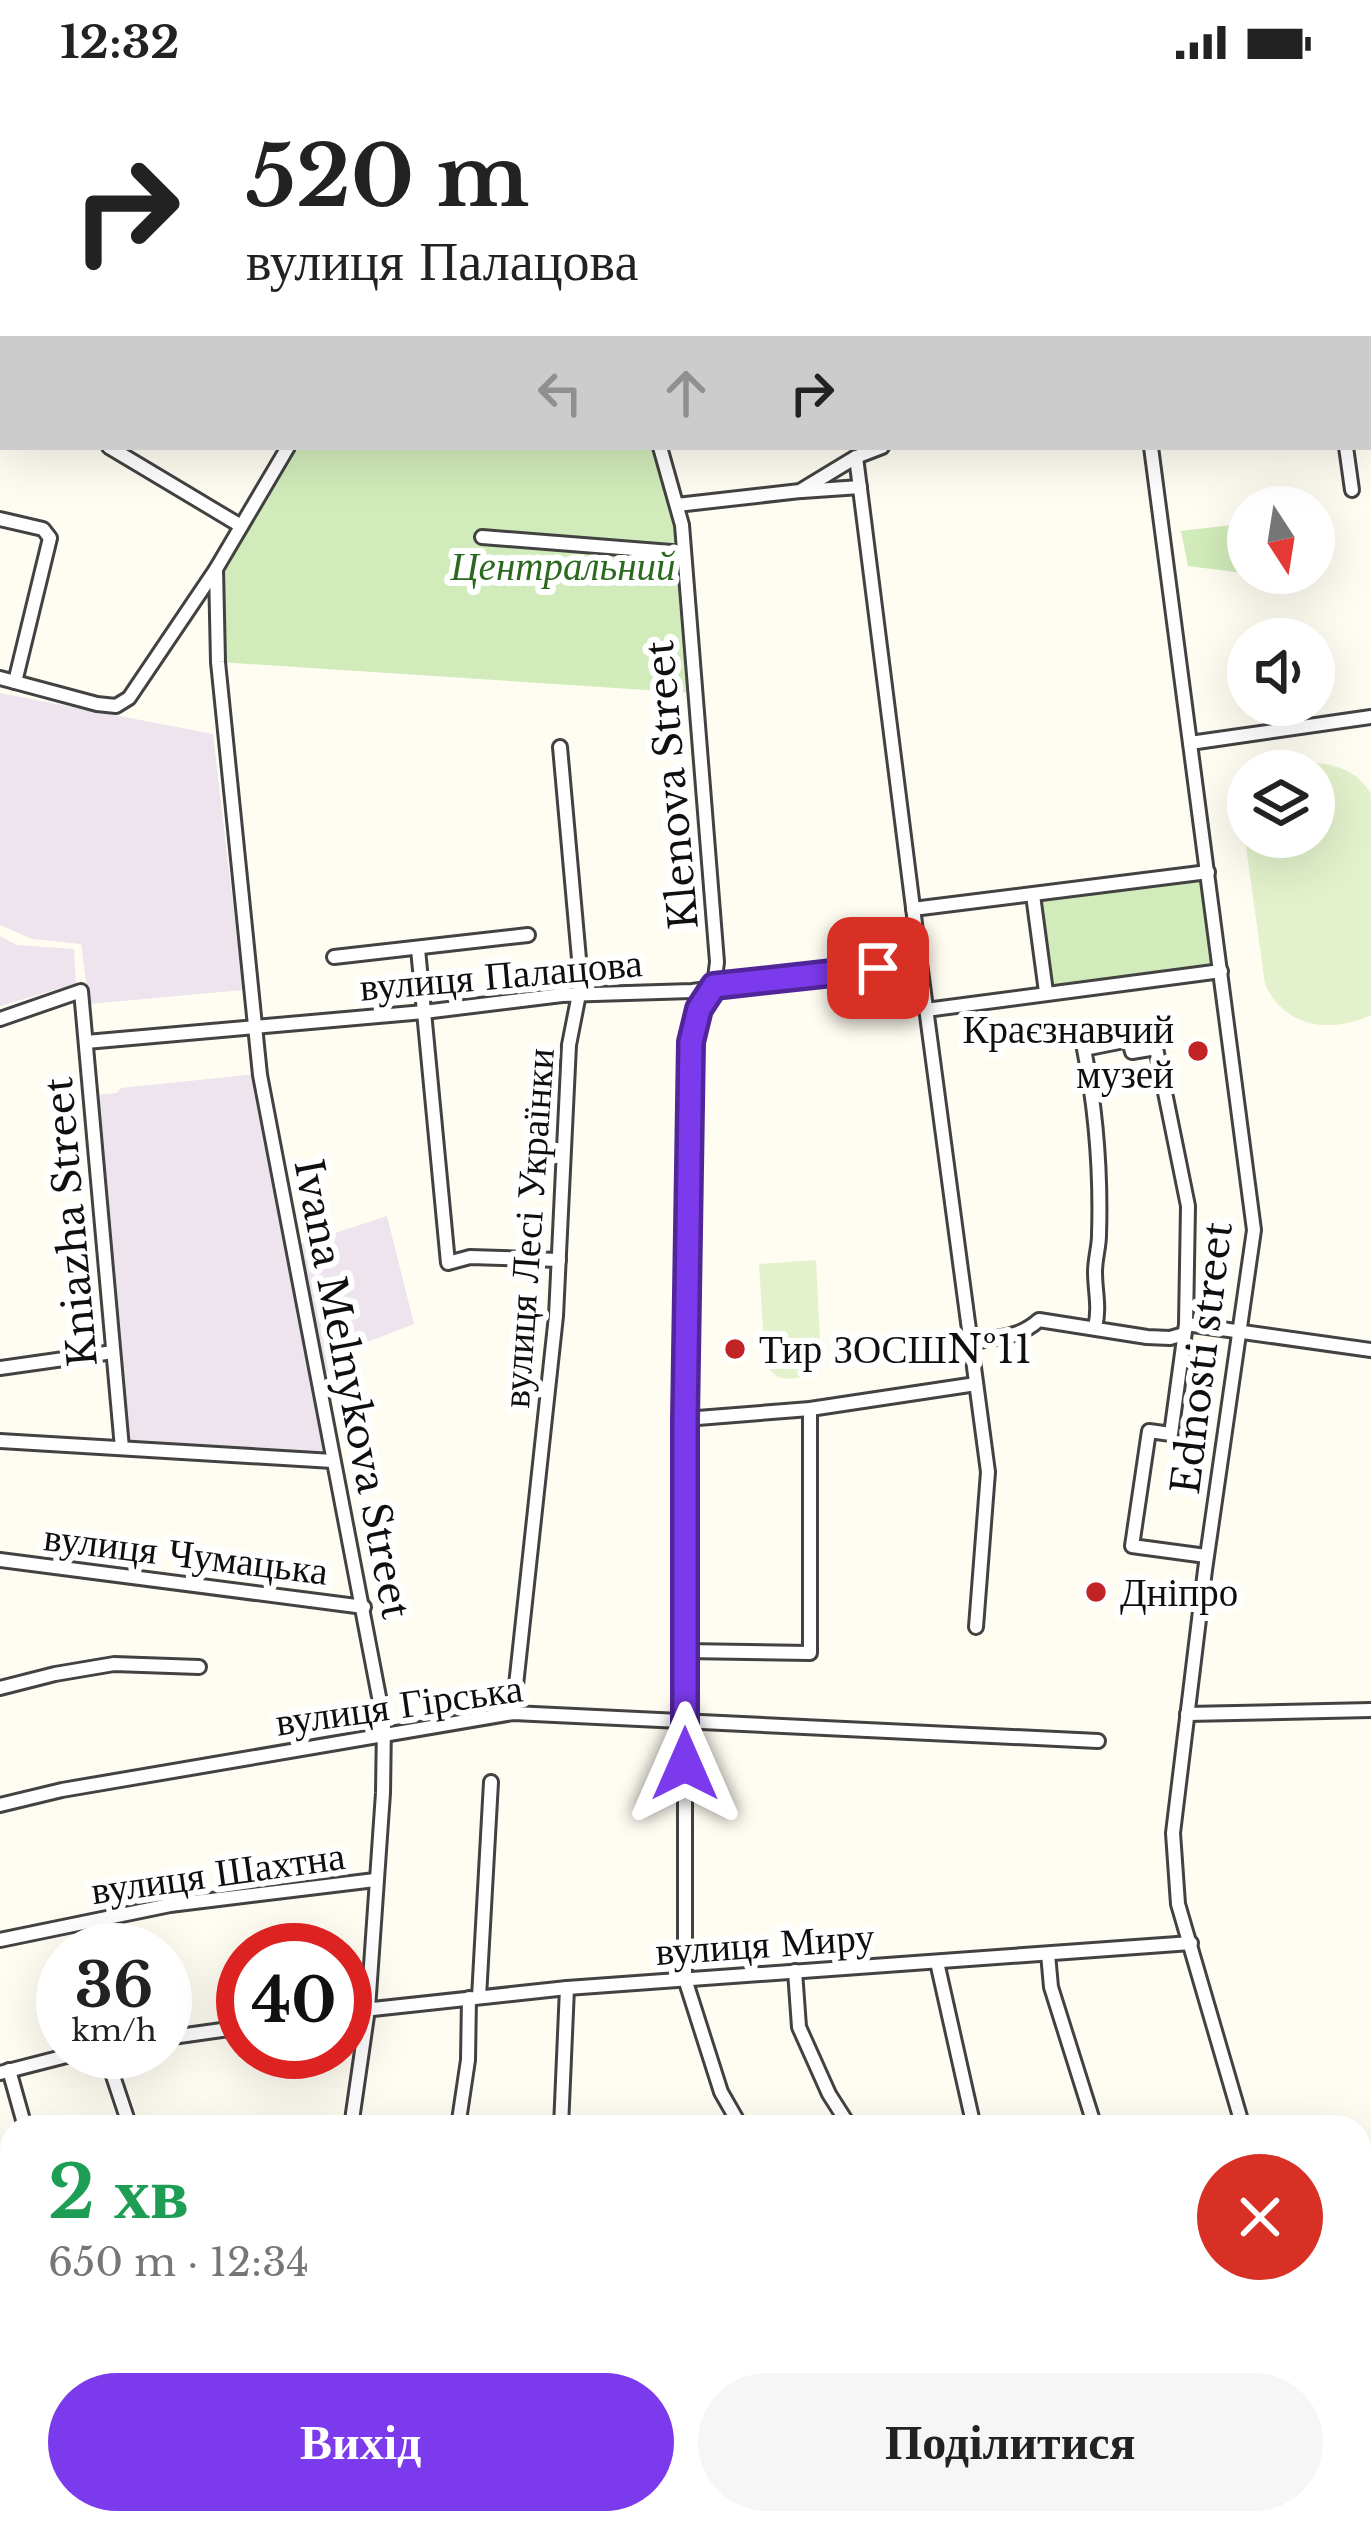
<!DOCTYPE html>
<html lang="uk">
<meta charset="utf-8">
<style>
:root{--surface:#fff;--page:#f6f6f6;--text:#222;--muted:#767676;--accent:#7c3aed}
body{margin:0;font-family:"Libre Baskerville",serif;background:var(--page);color:var(--text);height:100vh;display:flex;flex-direction:column;font-size:45px;white-space:nowrap}
*{box-sizing:border-box;margin:0}
p{font-size:39px;color:var(--muted)}
.icon{flex:none;width:66px;height:66px;fill:none;stroke:currentColor;stroke-width:2;stroke-linecap:round;stroke-linejoin:round}
.map{position:relative;flex:1;overflow:hidden}
.drawer{position:absolute;left:0px;top:2031px;width:1371px;height:420px;display:flex;flex-direction:column;background:var(--surface);border-radius:36px 36px 0 0;box-shadow:0 12px 48px #0002}
.drawer>*{flex:none}
.banner{position:absolute;left:0px;top:0px;width:1371px;height:366px;box-shadow:0 12px 48px #0002;background:#fff;color:var(--text);overflow:hidden}
.needle{width:78px;rotate:168deg}
.fabs{position:absolute;left:1227px;top:402px;display:grid;gap:24px}
.fabs a{display:grid;place-items:center;width:108px;height:108px;border-radius:50%;background:var(--surface);box-shadow:0 12px 48px #0002;font-size:60px}
.speed{position:absolute;left:36px;top:1839px;display:flex;gap:24px;font-size:60px;font-weight:700;text-align:center}
.speed>*{display:grid;place-content:center;width:156px;height:156px;border-radius:50%;background:var(--surface);box-shadow:0 12px 48px #0002;line-height:1}
.speed small{font-size:30px;font-weight:400}
.speed .limit{border:18px solid #d22;background:#fff;color:#111}
.pin{position:absolute;display:grid;place-items:center;width:102px;height:102px;color:#fff;margin:-51px;border-radius:24px;box-shadow:0 6px 18px #0006}
.me{position:absolute;width:132px;margin:-66px;rotate:0deg;stroke-linejoin:round;filter:drop-shadow(0 0 9px #0008)}
.turn{display:flex;align-items:center;gap:42px;height:252px;padding:0 48px;font-size:54px}
.turn .icon{width:156px;height:156px;stroke-width:2.5}
.turn b{display:block;font-size:84px;line-height:102px}
.lanes{display:flex;align-items:center;height:114px;padding:0 48px;background:#0003;justify-content:center;gap:60px;direction:ltr}
.lanes .off{opacity:.35}
.round{display:grid;place-items:center;flex:none;width:126px;height:126px;border-radius:63px;background:var(--page)}
.head{display:flex;align-items:center;justify-content:space-between;height:204px;padding:0 48px}
h1{font-size:72px;font-weight:700;line-height:90px;color:#1e9e55}
.cta{display:flex;gap:24px;margin-top:auto;padding:24px 48px}
.cta a{flex:1;height:138px;border-radius:72px;background:var(--accent);color:#fff;font-size:48px;font-weight:700;line-height:138px;text-align:center}
.cta a+a{background:var(--page);color:var(--text)}
.status{display:flex;justify-content:space-between;align-items:center;height:84px;padding:0 60px;background:var(--surface);direction:ltr}
.status svg{height:33px;fill:currentColor}
.map>svg:first-child{display:block}
.industrial{fill:#ede4ee}
.green{fill:#d1ebba}
.pitch{fill:#e3f2cc}
.lines{fill:none;stroke-linecap:round;stroke-linejoin:round}
.minor-casing{stroke:#424242;stroke-width:18}
.major-casing{stroke:#202020;stroke-width:21}
.minor{stroke:#fff;stroke-width:12}
.major{stroke:#fadc67;stroke-width:15}
.route-casing{stroke:#51269a;stroke-width:30}
.route{stroke:#7c3aed;stroke-width:21}
.poi-dot{fill:#c22425;stroke:#fff;stroke-width:4.5}
.labels{text-anchor:middle;dominant-baseline:central;stroke-width:12;stroke-linejoin:round;paint-order:stroke}
.park-label{font-size:39px;font-style:italic;fill:#2a691e;stroke:#fff}
.street-label{font-size:39px;fill:#0f0f0f;stroke:#fff}
.poi-label{font-size:39px;fill:#0f0f0f;stroke:#fff;text-anchor:start}
</style>
<div class="status"><b>12:32</b><svg viewBox="0 0 49 12"><path d="M0 12V9h3v3zM5 12V6h3v6zM10 12V3h3v9zM15 12V0h3v12zM26 1h20v11H26zM47 4h2v5h-2z"/></svg></div>
<div class="map">
<svg width="1371" height="2451" viewBox="0 0 1371 2451">
<rect width="100%" height="100%" fill="#fffdf2"/>
<g class="industrial">
<polygon points="0,609 213,650 243,906 89,920 81,860 32,855 0,841"/>
<polygon points="0,852 17,861 74,865 76,900 0,922"/>
<polygon points="256,990 327,1372 125,1360 96,1011 116,1009 121,1004"/>
<polygon points="387,1132 414,1240 354,1263 355,1280 322,1289 298,1161"/>
</g>
<g class="green">
<polygon points="288,363 660,363 682,441 693,609 218,578 216,485"/>
<polygon points="1248,439 1248,489 1272,489 1273,493 1188,482 1181,447"/>
<polygon points="1204,794 1214,883 1049,904 1039,816"/>
</g>
<g class="pitch">
<path d="M1317,679C1341,682 1358,688 1371,710V931C1331,950 1285,944 1265,900L1244,749L1248,727V753H1314V687H1283L1294,682Z"/>
<path d="M816,1176L821,1277C812,1294 795,1297 777,1293L768,1284L765,1276L759,1180Z"/>
</g>
<g class="lines">
<g class="minor-casing">
<g id="minor">
<polyline points="54,0 63,3"/>
<polyline points="788,0 790,3"/>
<polyline points="1076,0 1078,3"/>
<polyline points="85,3 86,0"/>
<polyline points="162,3 165,0"/>
<polyline points="1368,102 1371,100"/>
<polyline points="0,107 3,106"/>
<polyline points="0,292 3,295"/>
<polyline points="109,363 241,442"/>
<polyline points="660,363 682,441 717,878 714,902 699,925 691,958 685,1335 685,1895 721,2008 741,2043"/>
<polyline points="1151,363 1254,1146 1205,1486 1173,1749 1178,1820 1243,2043"/>
<polyline points="1346,363 1352,406"/>
<polyline points="856,373 920,879 988,1388 976,1543"/>
<polyline points="802,407 860,403"/>
<polyline points="677,421 800,407 856,373 882,363"/>
<polyline points="0,435 43,445 50,454 15,598"/>
<polyline points="482,453 684,469"/>
<polyline points="216,485 218,578 260,991 384,1639 383,1709 368,1925 351,2043"/>
<polyline points="0,594 97,620 116,622 129,614 216,485 288,363"/>
<polyline points="1190,659 1371,633"/>
<polyline points="1033,811 1046,908"/>
<polyline points="913,825 1208,788"/>
<polyline points="418,865 448,1179 470,1173 559,1176"/>
<polyline points="334,873 528,851"/>
<polyline points="926,926 1221,887"/>
<polyline points="0,935 81,907 122,1364"/>
<polyline points="86,958 424,928 562,911 692,907 920,879"/>
<path d="M1095,1243C1100,1224 1095,1207 1095,1188C1095,1175 1099,1163 1099,1151C1101,1088 1096,1026 1084,965L1129,956L1132,968L1156,964L1188,1122L1186,1240"/>
<path d="M971,1259C997,1252 1018,1255 1039,1236L1147,1253L1170,1254L1184,1250"/>
<polyline points="0,1284 113,1268"/>
<polyline points="685,1335 810,1325 976,1300"/>
<polyline points="0,1357 333,1377"/>
<polyline points="1206,1472 1132,1462 1149,1347 1171,1350 1186,1240 1371,1266"/>
<polyline points="0,1476 364,1523"/>
<polyline points="684,1567 810,1569 810,1325"/>
<polyline points="0,1604 55,1590 114,1580 199,1583"/>
<polyline points="513,1629 556,1232 569,961 579,910 580,886 560,663"/>
<polyline points="1187,1630 1371,1626"/>
<polyline points="0,1721 62,1706 513,1629 1098,1657"/>
<polyline points="0,1856 170,1821 375,1796"/>
<polyline points="1048,1870 1051,1903 1095,2043"/>
<polyline points="937,1878 974,2043"/>
<polyline points="795,1887 799,1943 829,2010 850,2043"/>
<polyline points="479,1913 491,1698"/>
<polyline points="345,1928 567,1904 1191,1859"/>
<polyline points="165,1954 243,1943"/>
<polyline points="105,1968 130,2043"/>
<polyline points="9,1986 25,2043"/>
<polyline points="0,1989 82,1968"/>
<polyline points="458,2043 468,1976 469,1914"/>
<polyline points="561,2043 567,1904"/>
<polyline points="0,2169 12,2168"/>
<polyline points="1359,2239 1371,2231"/>
<polyline points="1359,2270 1371,2286"/>
<polyline points="0,2363 12,2366"/>
<polyline points="256,2439 296,2451"/>
<polyline points="565,2439 565,2451"/>
<polyline points="664,2439 671,2451"/>
<polyline points="756,2439 764,2451"/>
<polyline points="958,2439 959,2451"/>
<polyline points="1187,2439 1201,2451"/>
<polyline points="1343,2439 1353,2451"/>
<polyline points="0,2448 1,2451"/>
<polyline points="313,2451 318,2439"/>
<polyline points="438,2451 441,2439"/>
<polyline points="817,2451 836,2439"/>
</g>
</g>
<g class="major-casing">
<g id="major">
<polyline points="575,3 582,0"/>
<polyline points="0,229 3,228"/>
</g>
</g>
<use href="#minor" class="minor"/>
<use href="#major" class="major"/>
</g>
<g class="lines">
<g class="route-casing">
<polyline id="route" points="685,1680 685,1336 691,958 699,925 714,902 878,884"/>
</g>
<use href="#route" class="route"/>
</g>
<g class="poi-dot">
<circle cx="1198" cy="967" r="12"/>
<circle cx="735" cy="1265" r="12"/>
<circle cx="1096" cy="1508" r="12"/>
</g>
<g class="labels">
<g class="park-label">
<text x="563" y="482">Центральний</text>
</g>
<g class="street-label">
<text transform="translate(672 701) rotate(-95)">Klenova Street</text>
<text transform="translate(501 891) rotate(-5)">вулиця Палацова</text>
<text transform="translate(71 1138) rotate(-95)">Kniazha Street</text>
<text transform="translate(528 1144) rotate(-86)">вулиця Лесі Українки</text>
<text transform="translate(1202 1274) rotate(-83)">Ednosti street</text>
<text transform="translate(352 1305) rotate(79)">Ivana Melnykova Street</text>
<text transform="translate(186 1470) rotate(7)">вулиця Чумацька</text>
<text transform="translate(399 1621) rotate(-8)">вулиця Гірська</text>
<text transform="translate(218 1789) rotate(-8)">вулиця Шахтна</text>
<text transform="translate(765 1860) rotate(-4)">вулиця Миру</text>
</g>
<g class="poi-label">
<text x="1174" y="945" text-anchor="end">Краєзнавчий<tspan x="1174" dy="45">музей</tspan></text>
<text x="759" y="1265">Тир ЗОСШ№11</text>
<text x="1120" y="1508">Дніпро</text>
</g>
</g>
</svg>
<div class="fabs">
<a><svg class="needle" viewBox="-14 -14 28 28"><path d="M0-13l5 13h-10z" fill="#e53935"/><path d="M0 13l5-13h-10z" fill="#767676"/></svg></a>
<a><svg class="icon" aria-label="sound" viewBox="0 0 24 24"><path d="M4 9h4l5-4v14l-5-4H4zM17 9q2 3 0 6"/></svg></a>
<a><svg class="icon" aria-label="layers" viewBox="0 0 24 24"><path d="M12 4l9 5-9 5-9-5zM3 14l9 5 9-5"/></svg></a>
</div>
<div class="speed"><div>36<small>km/h</small></div><div class="limit">40</div></div>
<div class="pin" style="left:878px;top:884px;background:#d93025"><svg class="icon" aria-label="arrive" viewBox="0 0 24 24"><path d="M6 21V4h12l-3 4 3 4H6"/></svg></div>
<svg class="me" style="left:685px;top:1680px" viewBox="-20 -20 40 40"><path d="M0-17L14 15 0 8-14 15z" fill="#7c3aed" stroke="#fff" stroke-width="4"/></svg>
<div class="banner">
<div class="turn"><svg class="icon" aria-label="right" viewBox="0 0 24 24"><path d="M7 20v-9h11M14 6l5 5-5 5"/></svg><div><b>520 m</b>вулиця Палацова</div></div>
<div class="lanes"><svg class="icon off" aria-label="left" viewBox="0 0 24 24"><path d="M17 20v-9H6M10 6l-5 5 5 5"/></svg><svg class="icon off" aria-label="ahead" viewBox="0 0 24 24"><path d="M12 20V5M6 11l6-6 6 6"/></svg><svg class="icon" aria-label="right" viewBox="0 0 24 24"><path d="M7 20v-9h11M14 6l5 5-5 5"/></svg></div>
</div>
<section class="drawer">
<div class="head"><div><h1>2 хв</h1><p>650 m · 12:34</p></div><a class="round" style="background:#d93025;color:#fff"><svg class="icon" aria-label="close" viewBox="0 0 24 24"><path d="M6 6l12 12M18 6L6 18"/></svg></a></div>
<div class="cta"><a>Вихід</a><a>Поділитися</a></div>
</section>
</div>
